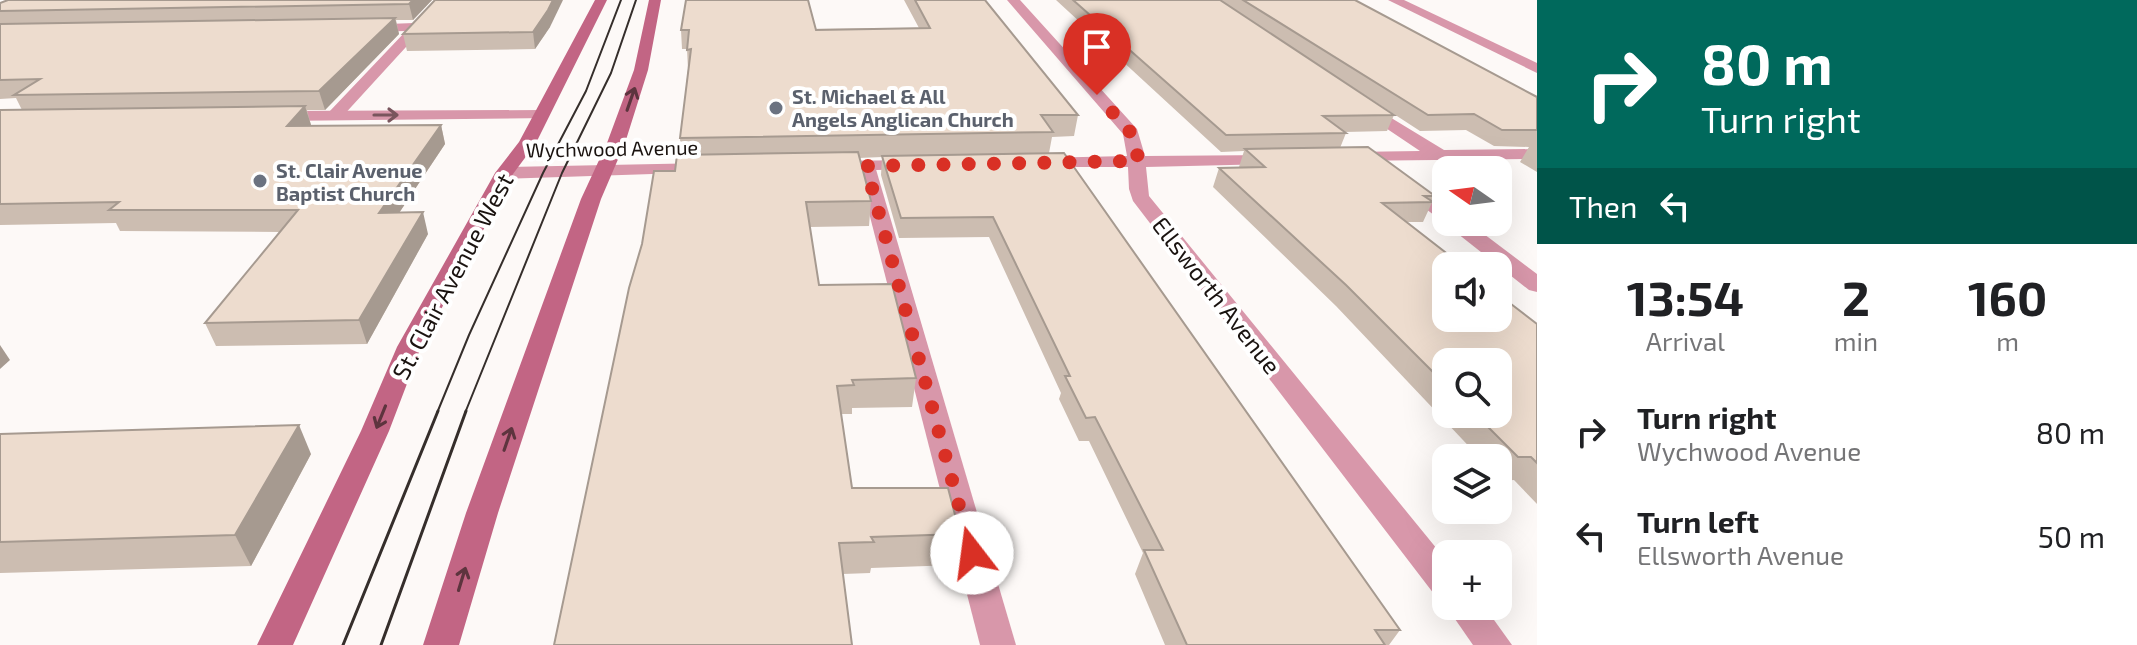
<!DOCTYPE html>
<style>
:root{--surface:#fff;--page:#f2f2f2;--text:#202124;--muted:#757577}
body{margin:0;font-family:"Exo 2",sans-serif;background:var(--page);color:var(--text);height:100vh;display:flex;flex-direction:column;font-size:30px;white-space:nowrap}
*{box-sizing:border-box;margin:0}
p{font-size:26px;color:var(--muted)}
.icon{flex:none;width:44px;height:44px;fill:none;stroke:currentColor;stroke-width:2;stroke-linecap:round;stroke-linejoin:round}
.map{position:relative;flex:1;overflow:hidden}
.side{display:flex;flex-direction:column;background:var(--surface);width:600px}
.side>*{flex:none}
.banner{background:#00695c;color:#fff;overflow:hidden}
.needle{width:52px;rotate:284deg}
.buttons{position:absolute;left:1432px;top:156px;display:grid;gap:16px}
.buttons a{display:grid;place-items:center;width:80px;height:80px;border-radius:16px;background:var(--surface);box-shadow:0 8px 32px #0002;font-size:40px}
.pin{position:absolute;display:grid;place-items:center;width:68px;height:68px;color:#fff;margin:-82px -34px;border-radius:50% 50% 50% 0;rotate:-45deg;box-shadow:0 0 8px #0007}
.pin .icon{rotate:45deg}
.me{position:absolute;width:88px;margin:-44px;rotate:345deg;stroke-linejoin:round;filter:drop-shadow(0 0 6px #0008)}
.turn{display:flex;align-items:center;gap:28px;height:168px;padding:0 32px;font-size:36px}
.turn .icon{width:104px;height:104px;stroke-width:2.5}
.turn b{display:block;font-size:56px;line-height:68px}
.then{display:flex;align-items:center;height:76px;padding:0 32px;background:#0003;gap:16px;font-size:30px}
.eta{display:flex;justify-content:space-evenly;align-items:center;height:136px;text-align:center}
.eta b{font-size:48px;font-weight:700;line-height:56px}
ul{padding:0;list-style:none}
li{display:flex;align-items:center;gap:24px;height:104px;padding:0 32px}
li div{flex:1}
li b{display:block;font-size:30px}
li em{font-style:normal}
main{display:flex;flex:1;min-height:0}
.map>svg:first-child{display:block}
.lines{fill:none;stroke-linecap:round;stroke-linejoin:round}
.lane{fill:#d897aa;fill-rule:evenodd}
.street{fill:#d897aa;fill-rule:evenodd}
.secondary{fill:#c26584;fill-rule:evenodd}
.tram-far1{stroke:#352e2b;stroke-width:2}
.tram{stroke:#352e2b;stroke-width:3}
.wall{fill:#ccbdb1;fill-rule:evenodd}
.shaded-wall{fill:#a69a90}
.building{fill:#eddcce;stroke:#a69a90;stroke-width:2}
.oneway{stroke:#5d343e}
.oneway2{stroke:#79555d}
.route{stroke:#d93025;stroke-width:14;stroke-dasharray:0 25.2}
.worship-dot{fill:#6b7280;stroke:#fff;stroke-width:3}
.labels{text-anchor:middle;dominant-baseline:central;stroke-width:8;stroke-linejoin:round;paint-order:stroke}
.far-worship-label{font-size:20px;font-weight:bold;fill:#5b616d;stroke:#fff;text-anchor:start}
.far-street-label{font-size:20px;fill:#1a1310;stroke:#fff}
.street-label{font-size:24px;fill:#1a1310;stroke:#fff}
</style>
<main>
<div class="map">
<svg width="1537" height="645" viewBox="0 0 1537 645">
<rect width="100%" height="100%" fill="#fdf9f7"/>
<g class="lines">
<g class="lane">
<polygon points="436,0 449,0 341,118 329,118 329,112 406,31 366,32 361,31 361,25 414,23"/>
<polygon points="1388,0 1404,0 1537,63 1537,73"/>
<polygon points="866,161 875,166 1016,645 980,645 857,166"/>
<polygon points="1406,178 1446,205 1446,222 1468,222 1537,274 1537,292 1529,290 1448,226 1445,222 1446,221 1439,219 1399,188 1397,184 1399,180"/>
</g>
<g class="street">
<polygon points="1007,0 1020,0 1137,129 1145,156 1281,155 1284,159 1275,164 1146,167 1149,196 1446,560 1446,598 1434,594 1133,201 1129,189 1128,167 1033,167 1030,163 1033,159 1039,158 1127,156 1123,134"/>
<polygon points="1365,102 1444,150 1537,149 1537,159 1345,161 1342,157 1345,153 1351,152 1420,151 1359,110 1359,104"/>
<polygon points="541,110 547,112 547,118 278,121 270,116 278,111"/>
<polygon points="915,160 921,161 924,165 921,169 832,171 823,166 832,161"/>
<polygon points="707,163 716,168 713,172 504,179 495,173 504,167"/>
<polygon points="1446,606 1484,606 1512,645 1473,645"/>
</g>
<g class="secondary">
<polygon points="595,0 607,0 536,143 513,174 421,347 389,431 293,645 257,645 361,431 397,347 495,173 519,142"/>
<polygon points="649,0 661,0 648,70 625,143 601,199 498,513 459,645 423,645 466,513 581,199 607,143 634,70"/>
</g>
<g class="tram-far1">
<polyline points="437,413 469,335 543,173 586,91 621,0"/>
<polyline points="465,413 562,173 611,73 636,0"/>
</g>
<g class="tram">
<polyline points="343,645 438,411"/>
<polyline points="381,645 466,411"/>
</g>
</g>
<g class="wall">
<polygon points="8,0 432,0 413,20 396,20 399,34 325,110 307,110 311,125 441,125 445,144 399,213 428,234 367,344 216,346 205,323 281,232 120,231 116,223 0,225 0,110 22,110 16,98 0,99 0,3"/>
<polygon points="904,0 985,0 1078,115 1074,136 1052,137 1049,153 1400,630 1389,645 1165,645 1135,574 1143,553 1089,441 1079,441 1059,399 1061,393 989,237 899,238 881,175 882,157 859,158 871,201 869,226 810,227 819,285 916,378 912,407 852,408 852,414 841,414 852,488 960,534 955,565 871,568 870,573 843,574 675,171 681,155 680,138 688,69 687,49 682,49 681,30 919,28"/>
<path d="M1056,0H1355L1537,97V172L1520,162L1529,147L1494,146L1466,130L1420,131L1243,16L1394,115L1387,131L1345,132L1346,133L1340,148L1435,196L1423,222H1407L1537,324V504L1514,480L1502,481L1498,477V458H1480L1336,306L1213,187L1219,168L1239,167L1244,151L1221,152ZM1446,362L1498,414H1446Z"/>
<polygon points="550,27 535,49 407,51 403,34"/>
<polygon points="0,434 311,454 251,566 0,573"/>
</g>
<g class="shaded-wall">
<polygon points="413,0 432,0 413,20 409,4"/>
<polygon points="553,0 563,0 550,27 535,49 533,32"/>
<polygon points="395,18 399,34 325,110 319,91"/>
<polygon points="305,106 311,125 287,126"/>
<polygon points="441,125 445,144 385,234 379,213"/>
<polygon points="423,212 428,234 367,344 359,320"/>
<polygon points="0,345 10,360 0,369"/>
<polygon points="299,425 311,454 251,566 235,535"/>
</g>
<g class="building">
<polygon points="8,0 413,0 409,4 0,11 0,3"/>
<polygon points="435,0 553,0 548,10 533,32 403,34"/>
<polygon points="686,0 808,0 816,30 930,28 915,0 985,0 1078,115 1041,115 1053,132 680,138 691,49 687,50 689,30 681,30"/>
<polygon points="1073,0 1220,0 1394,115 1323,116 1346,133 1226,135"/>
<polygon points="1243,0 1355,0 1537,97 1537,130 1502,130 1474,114 1428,115"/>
<polygon points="395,18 319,91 14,95 40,79 0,80 0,24"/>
<polygon points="305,106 287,126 441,125 379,213 423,212 359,320 205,323 298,210 109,210 119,202 0,204 0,110"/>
<polygon points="1368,147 1435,196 1424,196 1433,202 1382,203 1463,266 1446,266 1446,318 1498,318 1498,294 1537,324 1537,463 1531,457 1518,457 1475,414 1498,414 1498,362 1446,362 1446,385 1346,285 1219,168 1265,167 1245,149"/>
<polygon points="858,152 871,201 806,202 819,285 892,284 916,378 852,380 854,385 837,386 852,488 948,488 960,534 871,537 874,542 839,543 852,645 554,645 629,288 642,244 654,171 675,171 677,155"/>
<polygon points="1064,153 1400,630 1375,630 1385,645 1187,645 1144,550 1163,550 1095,417 1086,418 1065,376 1070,376 993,217 901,218 882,156"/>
<polygon points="299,425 235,535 0,542 0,434"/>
</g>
<defs><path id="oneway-shaft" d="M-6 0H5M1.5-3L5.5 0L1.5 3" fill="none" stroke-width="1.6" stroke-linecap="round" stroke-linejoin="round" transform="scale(2)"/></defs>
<g class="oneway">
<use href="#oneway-shaft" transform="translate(631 99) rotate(-71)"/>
<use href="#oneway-shaft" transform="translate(381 417) rotate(112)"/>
<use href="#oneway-shaft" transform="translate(508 439) rotate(-71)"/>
<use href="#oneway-shaft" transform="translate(462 579) rotate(-73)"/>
</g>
<use class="oneway2" href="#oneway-shaft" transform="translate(386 115)"/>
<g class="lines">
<polyline class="route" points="972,553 866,166 1139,161 1131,133 1097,95"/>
</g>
<g class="worship-dot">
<circle cx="776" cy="108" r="8"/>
<circle cx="260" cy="181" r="8"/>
</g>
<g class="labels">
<g class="far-worship-label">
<text x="792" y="96">St. Michael &amp; All<tspan x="792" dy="23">Angels Anglican Church</tspan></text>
<text x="276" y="170">St. Clair Avenue<tspan x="276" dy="23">Baptist Church</tspan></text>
</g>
<g class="far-street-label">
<text transform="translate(612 148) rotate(-1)">Wychwood Avenue</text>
</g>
<g class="street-label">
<text transform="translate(452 276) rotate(-62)">St. Clair Avenue West</text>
<text transform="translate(1217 295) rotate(52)">Ellsworth Avenue</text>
</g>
</g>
</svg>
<div class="buttons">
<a><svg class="needle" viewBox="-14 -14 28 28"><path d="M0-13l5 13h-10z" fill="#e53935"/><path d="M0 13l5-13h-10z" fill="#757577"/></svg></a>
<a><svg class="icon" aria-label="sound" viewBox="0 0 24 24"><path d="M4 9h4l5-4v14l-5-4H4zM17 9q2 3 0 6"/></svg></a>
<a><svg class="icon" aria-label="search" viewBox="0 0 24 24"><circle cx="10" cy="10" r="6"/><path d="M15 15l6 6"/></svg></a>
<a><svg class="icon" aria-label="layers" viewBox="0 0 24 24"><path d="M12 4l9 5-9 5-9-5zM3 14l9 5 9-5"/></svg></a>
<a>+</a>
</div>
<div class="pin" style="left:1097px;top:95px;background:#d93025"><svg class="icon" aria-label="arrive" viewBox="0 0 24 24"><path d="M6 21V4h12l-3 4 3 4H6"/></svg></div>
<svg class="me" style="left:972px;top:553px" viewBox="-20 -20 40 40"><circle r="19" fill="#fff"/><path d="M0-13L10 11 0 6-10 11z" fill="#d93025"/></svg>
</div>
<section class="side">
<div class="banner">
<div class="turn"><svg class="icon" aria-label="right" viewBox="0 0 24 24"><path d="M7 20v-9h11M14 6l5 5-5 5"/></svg><div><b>80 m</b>Turn right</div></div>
<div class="then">Then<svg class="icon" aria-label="left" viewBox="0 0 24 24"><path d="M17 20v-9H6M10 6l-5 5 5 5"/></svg></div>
</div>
<div class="eta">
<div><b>13:54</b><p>Arrival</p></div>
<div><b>2</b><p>min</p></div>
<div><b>160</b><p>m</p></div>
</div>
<ul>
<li><svg class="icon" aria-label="right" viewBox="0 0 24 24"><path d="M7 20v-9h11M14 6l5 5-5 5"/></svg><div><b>Turn right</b><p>Wychwood Avenue</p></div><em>80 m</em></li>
<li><svg class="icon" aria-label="left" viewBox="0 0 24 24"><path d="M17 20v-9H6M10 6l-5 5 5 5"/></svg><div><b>Turn left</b><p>Ellsworth Avenue</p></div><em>50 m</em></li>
</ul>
</section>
</main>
